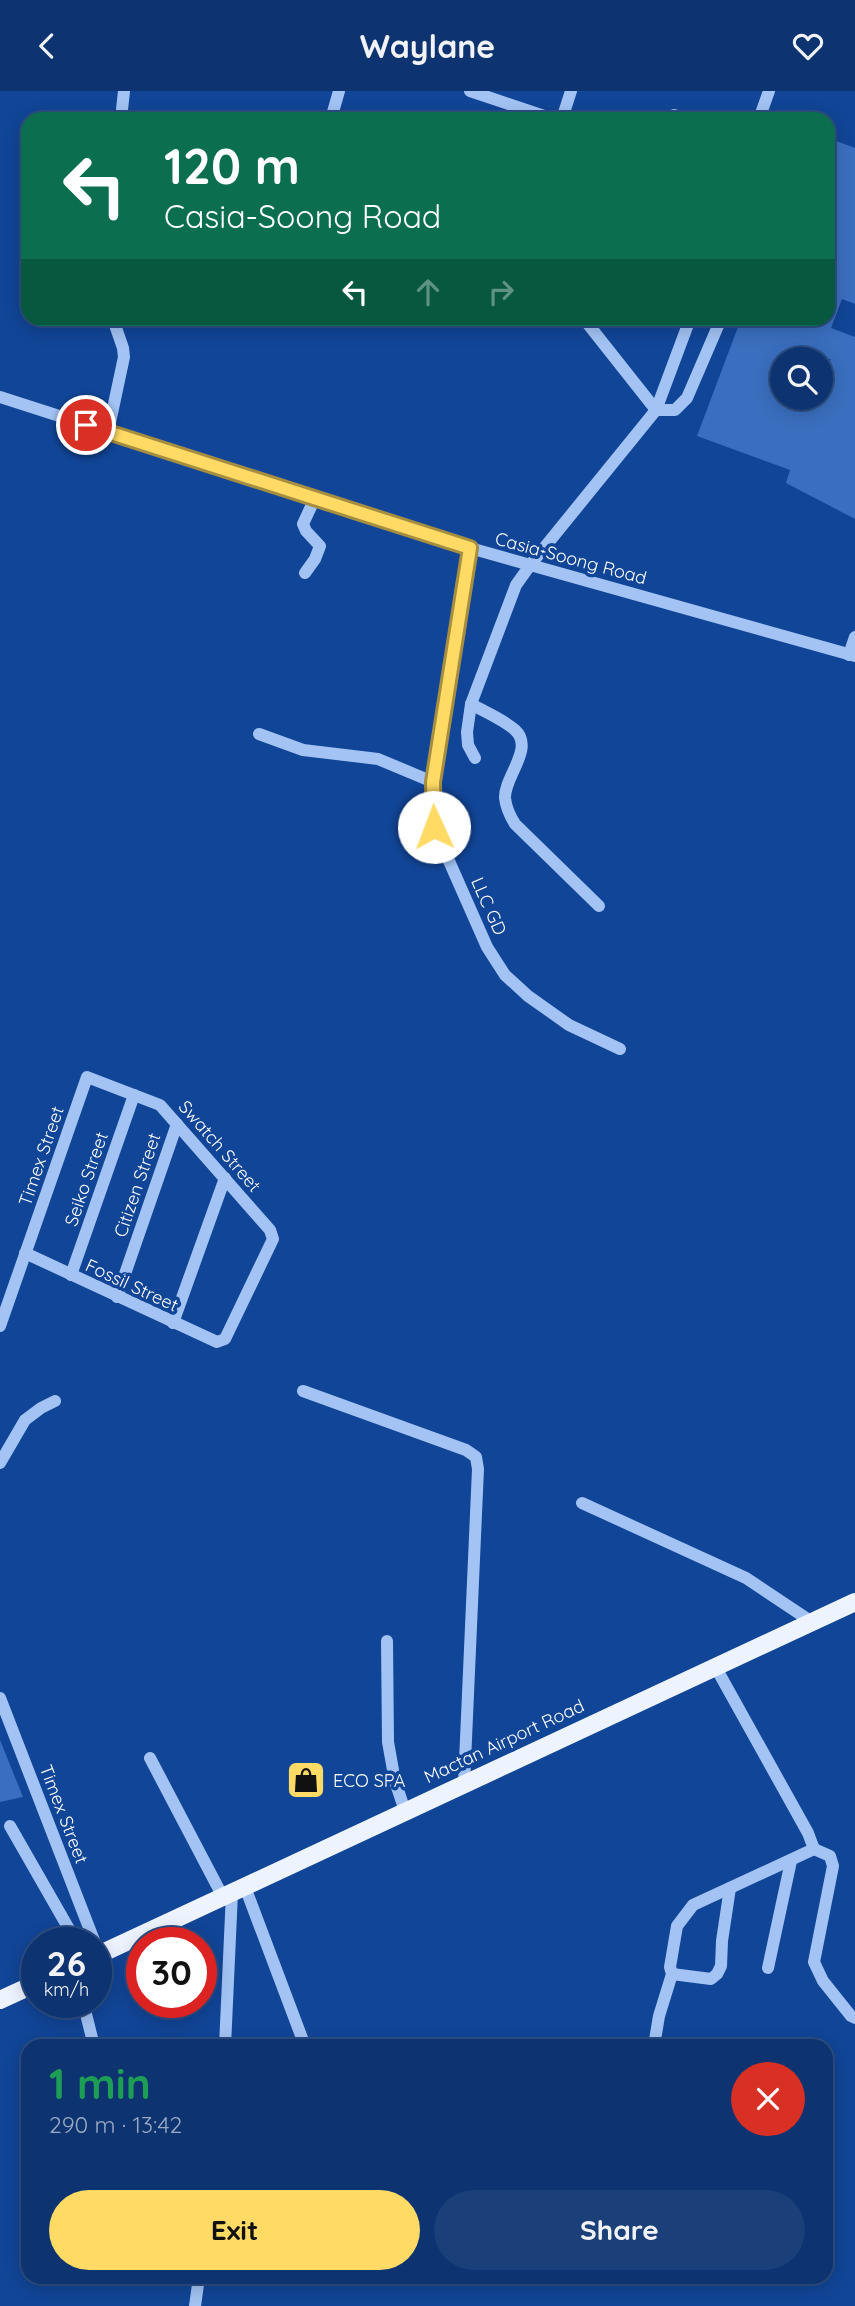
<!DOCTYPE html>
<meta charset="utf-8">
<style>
:root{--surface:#0d3471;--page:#1b3f79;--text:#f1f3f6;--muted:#9aaac3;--line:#2d4f84;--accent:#ffda64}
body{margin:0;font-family:Quicksand,sans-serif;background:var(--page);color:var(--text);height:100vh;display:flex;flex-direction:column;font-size:26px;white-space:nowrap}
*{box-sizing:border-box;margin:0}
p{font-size:23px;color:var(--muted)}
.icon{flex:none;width:38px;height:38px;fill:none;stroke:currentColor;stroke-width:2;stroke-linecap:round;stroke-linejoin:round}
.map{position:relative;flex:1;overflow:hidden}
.side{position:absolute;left:21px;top:1948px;width:812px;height:245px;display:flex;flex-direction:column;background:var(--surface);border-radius:21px;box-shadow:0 4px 18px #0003,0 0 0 2px var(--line)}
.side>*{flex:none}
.hud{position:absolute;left:21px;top:21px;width:814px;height:214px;border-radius:21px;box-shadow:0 4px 18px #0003,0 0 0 2px var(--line);background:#0b6e4f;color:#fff;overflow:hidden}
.buttons{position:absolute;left:770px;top:256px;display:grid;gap:14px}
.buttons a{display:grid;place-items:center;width:63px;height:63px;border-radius:50%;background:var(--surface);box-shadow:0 4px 18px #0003,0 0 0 2px var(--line);font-size:35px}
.speed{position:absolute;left:21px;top:1836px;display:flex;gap:14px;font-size:35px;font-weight:700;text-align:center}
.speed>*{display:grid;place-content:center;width:91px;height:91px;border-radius:50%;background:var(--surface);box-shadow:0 4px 18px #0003,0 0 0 2px var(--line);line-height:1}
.speed small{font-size:18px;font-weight:400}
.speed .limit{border:10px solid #d22;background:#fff;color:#111}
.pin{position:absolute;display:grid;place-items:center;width:60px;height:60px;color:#fff;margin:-30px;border:4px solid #fff;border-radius:50%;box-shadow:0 2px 7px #0007}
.me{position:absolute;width:77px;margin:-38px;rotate:358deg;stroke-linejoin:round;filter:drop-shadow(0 0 5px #0008)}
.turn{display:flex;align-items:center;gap:24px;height:147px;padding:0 28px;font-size:32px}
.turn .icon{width:91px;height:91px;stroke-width:2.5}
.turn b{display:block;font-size:49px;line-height:60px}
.lanes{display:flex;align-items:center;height:66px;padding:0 28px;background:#0003;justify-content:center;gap:35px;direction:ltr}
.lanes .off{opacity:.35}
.round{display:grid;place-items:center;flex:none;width:74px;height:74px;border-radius:37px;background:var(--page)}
.head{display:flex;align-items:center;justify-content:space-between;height:119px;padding:0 28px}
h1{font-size:42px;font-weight:800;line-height:52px;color:#1e9e55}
.action{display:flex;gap:14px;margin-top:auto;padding:14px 28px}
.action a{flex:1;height:80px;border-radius:42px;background:var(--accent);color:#111;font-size:28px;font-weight:800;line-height:80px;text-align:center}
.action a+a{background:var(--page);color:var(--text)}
header{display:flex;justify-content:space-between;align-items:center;height:91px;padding:0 28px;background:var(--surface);font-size:32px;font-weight:800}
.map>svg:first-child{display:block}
.building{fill:#3a6fbf;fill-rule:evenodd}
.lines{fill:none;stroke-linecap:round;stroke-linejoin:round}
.minor{stroke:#a2c3f4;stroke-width:12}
.major{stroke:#eef4ff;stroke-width:18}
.route-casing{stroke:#a68e41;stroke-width:18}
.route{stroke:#ffda64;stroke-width:12}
.labels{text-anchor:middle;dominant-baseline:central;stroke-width:7;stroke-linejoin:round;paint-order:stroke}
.street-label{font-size:18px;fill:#fff;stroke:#114597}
.poi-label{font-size:18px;fill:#fff;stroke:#114597;text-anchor:start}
</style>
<header><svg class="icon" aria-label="back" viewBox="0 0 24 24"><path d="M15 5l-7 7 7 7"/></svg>Waylane<svg class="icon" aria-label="heart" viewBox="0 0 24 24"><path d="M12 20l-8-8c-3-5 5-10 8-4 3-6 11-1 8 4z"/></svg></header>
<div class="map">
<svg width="855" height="2215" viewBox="0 0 855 2215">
<rect width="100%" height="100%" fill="#114597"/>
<g class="building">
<path d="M828,47L855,57V213L842,208L831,237L855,246V428L786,392L790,379L697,345L741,228H828ZM782,268H831L821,295V306H782Z"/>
<polygon points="0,1649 23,1706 0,1711"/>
</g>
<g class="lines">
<g class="minor">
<polyline points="470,0 553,28"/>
<polyline points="674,24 687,28"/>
<polyline points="121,28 124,0"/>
<polyline points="331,28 339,0"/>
<polyline points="562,28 571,0"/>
<polyline points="759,28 769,0"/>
<polyline points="584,228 656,319 675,319 687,307 721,228"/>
<polyline points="0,306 470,457 855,565"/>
<polyline points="108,341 124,266 123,257 113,228"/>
<polyline points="470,457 433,691 434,736 487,856 505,884 528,905 569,934 620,958"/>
<polyline points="305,482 315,468 320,455 306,440 303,433 315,407"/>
<polyline points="849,564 855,546"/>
<path d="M471,613C485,621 503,628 515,639C535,657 504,686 505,707C506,717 510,725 515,733L599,815"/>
<polyline points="259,643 303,659 378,668 433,691"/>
<polyline points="475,667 468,654 467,641 471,613 516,494 531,473 656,319 690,228"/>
<polyline points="71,1184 134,1004"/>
<polyline points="117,1206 177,1033"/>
<polyline points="173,1232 225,1087"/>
<polyline points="0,1235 87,986 160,1014 270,1139 273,1148 225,1248 217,1251 25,1162"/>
<polyline points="303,1300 466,1359 476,1366 478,1378 464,1693"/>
<polyline points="0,1372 25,1329 41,1317 55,1310"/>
<polyline points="582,1412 746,1487 812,1531"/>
<polyline points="387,1550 388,1651 395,1690 405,1720"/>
<polyline points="0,1607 95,1852"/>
<polyline points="150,1667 223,1806"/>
<polyline points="10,1735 77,1852"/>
<polyline points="814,1758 830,1765 833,1775 814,1871 823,1890 851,1925 855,1927"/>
<polyline points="245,1796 305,1955"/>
<polyline points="768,1877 791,1770"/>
<polyline points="672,1883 711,1888 717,1883 721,1875 722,1850 730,1797"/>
<polyline points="83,1911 94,1955"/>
<polyline points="225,1955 232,1802"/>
<polyline points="654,1955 659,1925 672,1883 670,1876 677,1835 693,1814 814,1758 808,1742 715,1575"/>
<polyline points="195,2215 199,2186"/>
</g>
<g class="major">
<polyline points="96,1865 855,1511"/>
<polyline points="0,1909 37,1892"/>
</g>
</g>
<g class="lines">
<g class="route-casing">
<polyline id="route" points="86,334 470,457 433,691 434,736"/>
</g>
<use href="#route" class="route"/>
</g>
<defs>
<g id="shop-square" transform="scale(2.0125)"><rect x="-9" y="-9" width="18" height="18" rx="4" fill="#ffda64" stroke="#114597"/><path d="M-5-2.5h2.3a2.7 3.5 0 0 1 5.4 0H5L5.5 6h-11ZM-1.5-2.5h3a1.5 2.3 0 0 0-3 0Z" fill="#111"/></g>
</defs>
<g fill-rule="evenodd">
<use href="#shop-square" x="306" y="1689"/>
</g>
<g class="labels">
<g class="street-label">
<text transform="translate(571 467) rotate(15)">Casia-Soong Road</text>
<text transform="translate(489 815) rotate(66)">LLC GD</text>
<text transform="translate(220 1055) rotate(49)">Swatch Street</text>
<text transform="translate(41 1065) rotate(-71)">Timex Street</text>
<text transform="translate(86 1088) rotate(-71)">Seiko Street</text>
<text transform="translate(137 1094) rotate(-71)">Citizen Street</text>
<text transform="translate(132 1194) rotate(25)">Fossil Street</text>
<text transform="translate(504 1650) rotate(-25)">Mactan Airport Road</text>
<text transform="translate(64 1723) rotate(69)">Timex Street</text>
</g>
<g class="poi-label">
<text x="333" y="1689">ECO SPA</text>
</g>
</g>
</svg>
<div class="buttons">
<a><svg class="icon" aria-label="search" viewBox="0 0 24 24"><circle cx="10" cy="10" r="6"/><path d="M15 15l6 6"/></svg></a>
</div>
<div class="speed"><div>26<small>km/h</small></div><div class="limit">30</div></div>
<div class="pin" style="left:86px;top:334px;background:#d93025"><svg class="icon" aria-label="arrive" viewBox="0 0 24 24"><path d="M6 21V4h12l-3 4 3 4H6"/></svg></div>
<svg class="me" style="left:434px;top:736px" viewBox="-20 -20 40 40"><circle r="19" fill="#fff"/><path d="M0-13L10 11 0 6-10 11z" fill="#ffda64"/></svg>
<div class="hud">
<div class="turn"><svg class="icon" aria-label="left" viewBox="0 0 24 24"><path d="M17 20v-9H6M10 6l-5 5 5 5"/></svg><div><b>120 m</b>Casia-Soong Road</div></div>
<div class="lanes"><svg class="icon" aria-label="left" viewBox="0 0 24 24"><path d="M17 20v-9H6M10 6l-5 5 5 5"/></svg><svg class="icon off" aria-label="ahead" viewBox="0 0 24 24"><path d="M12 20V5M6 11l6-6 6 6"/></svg><svg class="icon off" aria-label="right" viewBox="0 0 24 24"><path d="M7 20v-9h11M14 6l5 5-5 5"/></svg></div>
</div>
<section class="side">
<div class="head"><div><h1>1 min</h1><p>290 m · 13:42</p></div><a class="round" style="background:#d93025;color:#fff"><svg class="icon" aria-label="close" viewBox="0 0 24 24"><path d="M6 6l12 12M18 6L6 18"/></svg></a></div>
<div class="action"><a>Exit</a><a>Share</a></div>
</section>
</div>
